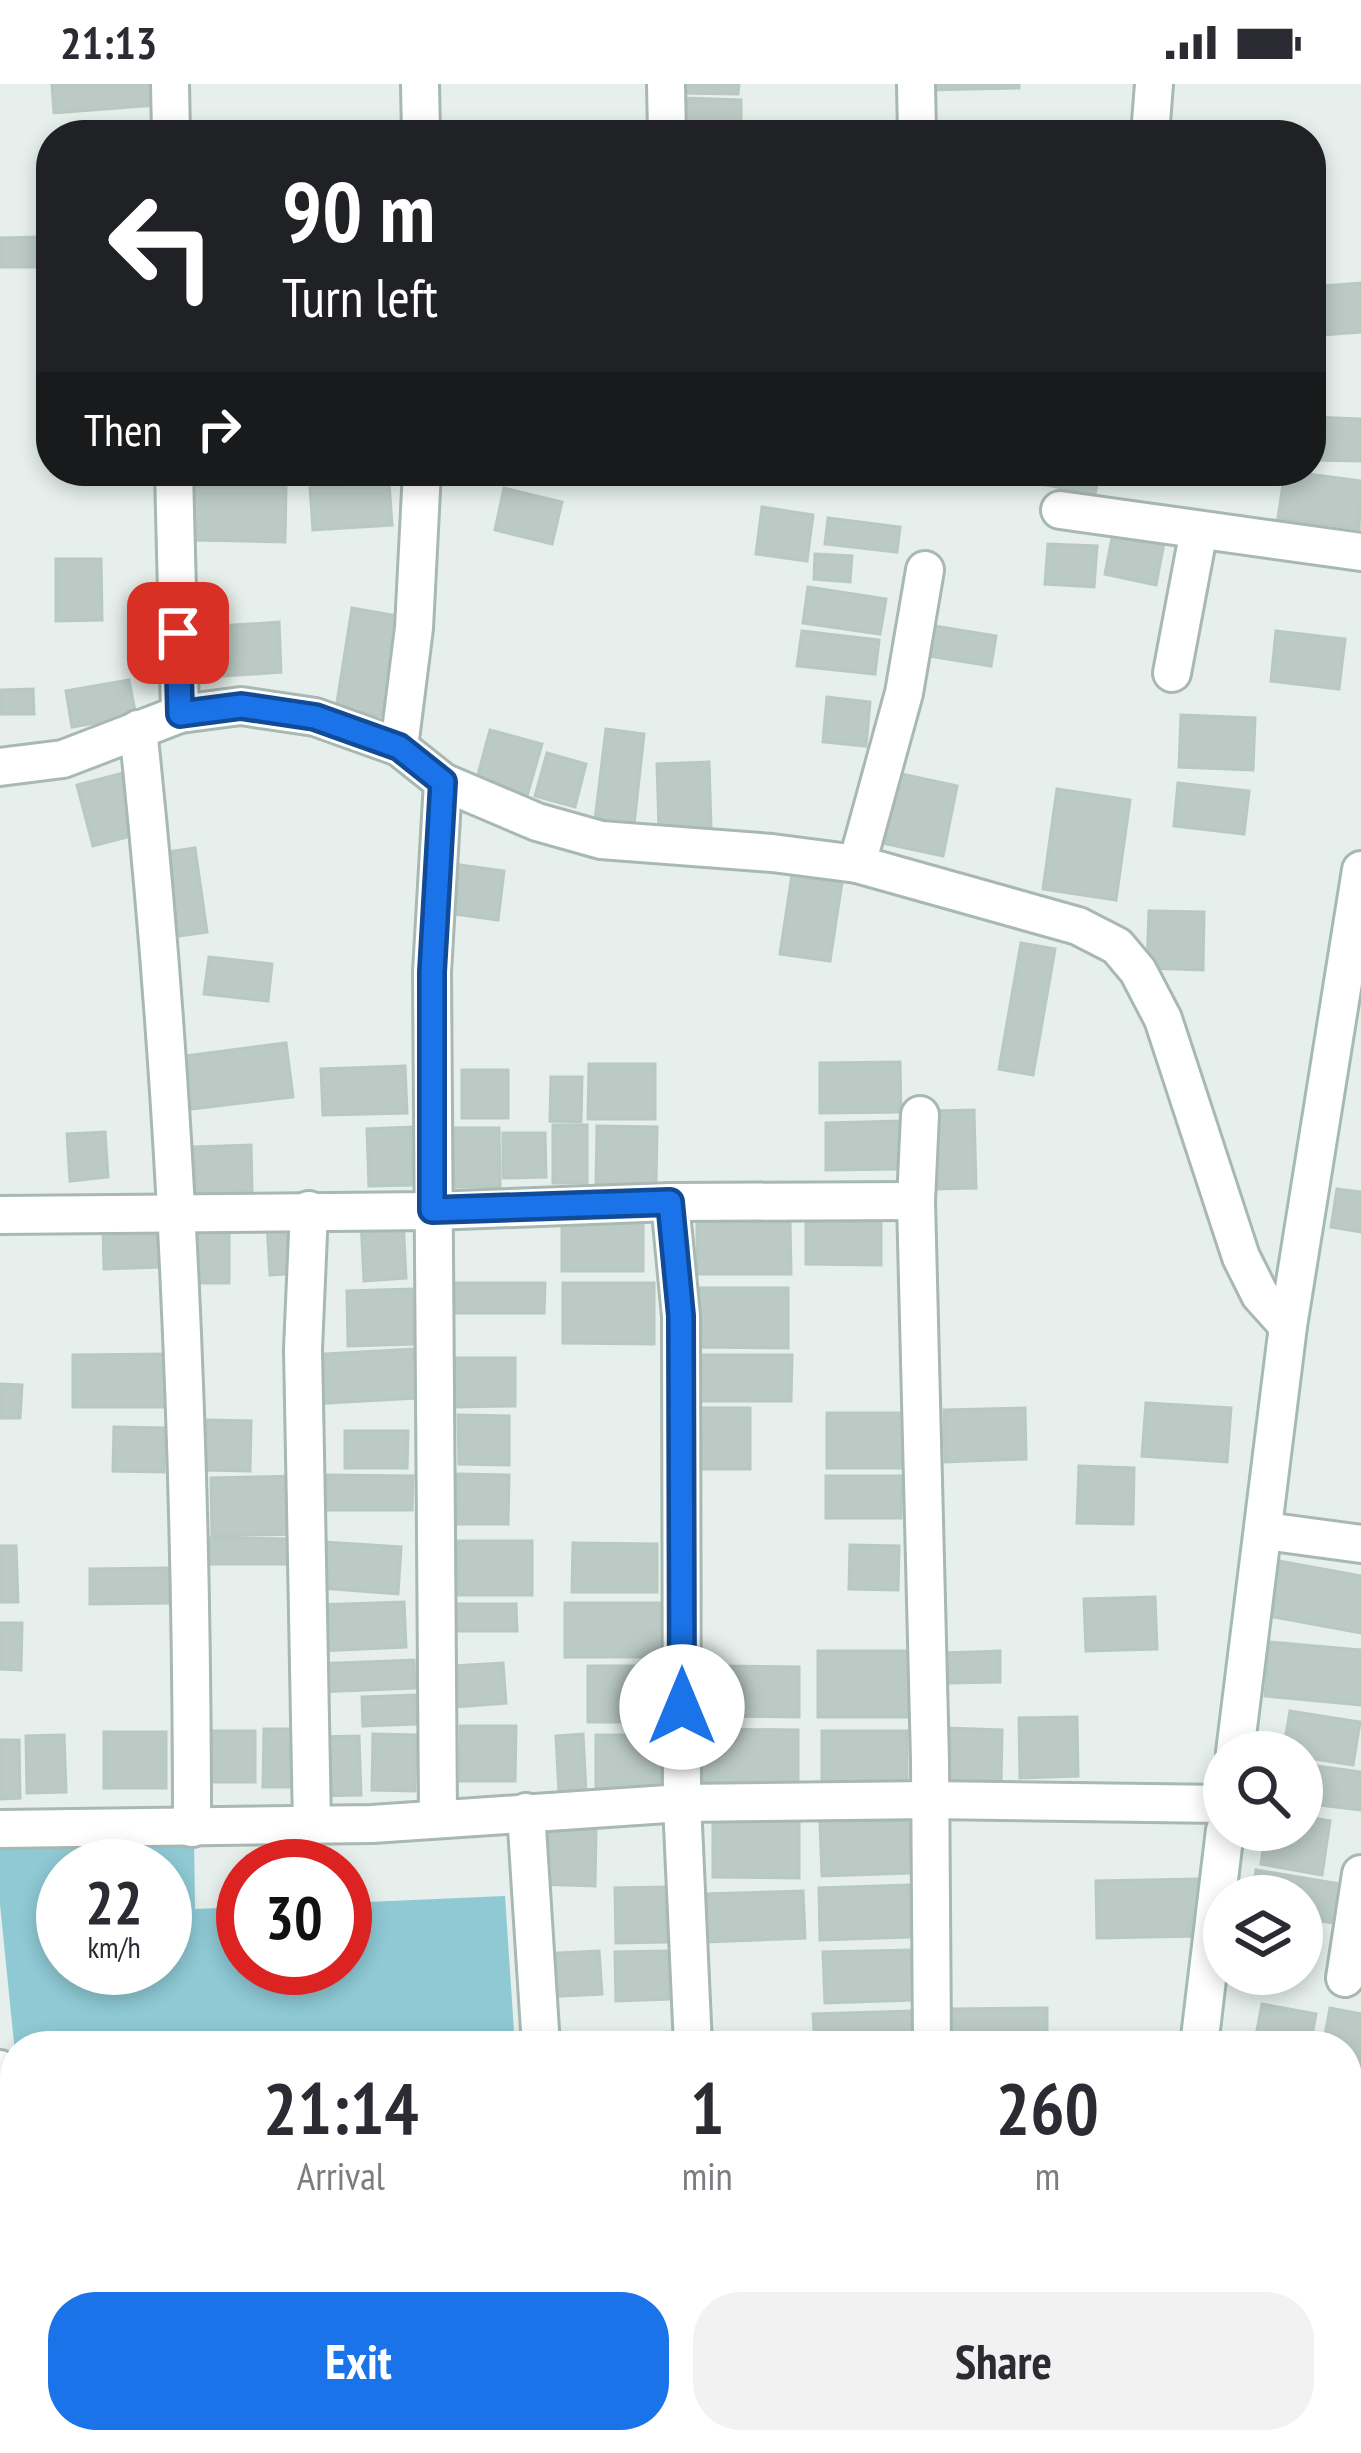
<!DOCTYPE html>
<style>
:root{--surface:#fff;--page:#f2f2f3;--text:#2b2b33;--muted:#7c7c81;--accent:#1a73e8}
body{margin:0;font-family:"PT Sans Narrow",sans-serif;background:var(--page);color:var(--text);height:100vh;display:flex;flex-direction:column;font-size:45px;white-space:nowrap}
*{box-sizing:border-box;margin:0}
p{font-size:39px;color:var(--muted)}
.icon{flex:none;width:66px;height:66px;fill:none;stroke:currentColor;stroke-width:2;stroke-linecap:round;stroke-linejoin:round}
.map{position:relative;flex:1;overflow:hidden}
.sheet{position:absolute;left:0px;top:1947px;width:1362px;height:423px;display:flex;flex-direction:column;background:var(--surface);border-radius:48px 48px 0 0;box-shadow:0 6px 18px #0003}
.sheet>*{flex:none}
.banner{position:absolute;left:36px;top:36px;width:1290px;height:366px;border-radius:48px;box-shadow:0 6px 18px #0003;background:#202124;color:#fff;overflow:hidden}
.controls{position:absolute;left:1203px;top:1647px;display:grid;gap:24px}
.controls a{display:grid;place-items:center;width:120px;height:120px;border-radius:50%;background:var(--surface);box-shadow:0 6px 18px #0003;font-size:60px}
.speed{position:absolute;left:36px;top:1755px;display:flex;gap:24px;font-size:60px;font-weight:700;text-align:center}
.speed>*{display:grid;place-content:center;width:156px;height:156px;border-radius:50%;background:var(--surface);box-shadow:0 6px 18px #0003;line-height:1}
.speed small{font-size:30px;font-weight:400}
.speed .limit{border:18px solid #d22;background:#fff;color:#111}
.pin{position:absolute;display:grid;place-items:center;width:102px;height:102px;color:#fff;margin:-51px;border-radius:24px;box-shadow:0 6px 18px #0006}
.me{position:absolute;width:132px;margin:-66px;rotate:0deg;stroke-linejoin:round;filter:drop-shadow(0 0 9px #0008)}
.turn{display:flex;align-items:center;gap:42px;height:252px;padding:0 48px;font-size:54px}
.turn .icon{width:156px;height:156px;stroke-width:2.5}
.turn b{display:block;font-size:84px;line-height:102px}
.then{display:flex;align-items:center;height:114px;padding:0 48px;background:#0003;gap:24px;font-size:45px}
.eta{display:flex;justify-content:space-evenly;align-items:center;height:204px;text-align:center}
.eta b{font-size:72px;font-weight:600;line-height:84px}
.action{display:flex;gap:24px;margin-top:auto;padding:24px 48px}
.action a{flex:1;height:138px;border-radius:48px;background:var(--accent);color:#fff;font-size:48px;font-weight:600;line-height:138px;text-align:center}
.action a+a{background:var(--page);color:var(--text)}
.status{display:flex;justify-content:space-between;align-items:center;height:84px;padding:0 60px;background:var(--surface);direction:ltr}
.status svg{height:33px;fill:currentColor}
.map>svg:first-child{display:block}
.water{fill:#8ec9d4;fill-rule:evenodd}
.building{fill:#bbcac4;stroke:#b8c9c2;stroke-width:3}
.lines{fill:none;stroke-linecap:round;stroke-linejoin:round}
.street-casing{stroke:#a8b8b2;stroke-width:42}
.secondary-casing{stroke:#a4bbb3;stroke-width:42}
.street{stroke:#fff;stroke-width:36}
.secondary{stroke:#fff;stroke-width:36}
.route-casing{stroke:#114b97;stroke-width:30}
.route{stroke:#1a73e8;stroke-width:21}
</style>
<div class="status"><b>21:13</b><svg viewBox="0 0 49 12"><path d="M0 12V9h3v3zM5 12V6h3v6zM10 12V3h3v9zM15 12V0h3v12zM26 1h20v11H26zM47 4h2v5h-2z"/></svg></div>
<div class="map">
<svg width="1361" height="2369" viewBox="0 0 1361 2369">
<rect width="100%" height="100%" fill="#e6efeb"/>
<path class="water" d="M0,1752H194L195,1825L243,1823V1884H345V1819L505,1812L515,1962H15V1969L0,1820ZM63,1782H165V1884H63Z"/>
<g class="building">
<polygon points="52,0 155,0 156,21 54,29"/>
<polygon points="679,0 739,0 738,10 679,9"/>
<polygon points="927,0 1019,0 1019,4 927,6"/>
<polygon points="681,14 741,16 741,48 680,47"/>
<polygon points="41,153 41,183 0,183 0,154"/>
<polygon points="1361,199 1361,248 1311,252 1311,203"/>
<polygon points="1311,333 1361,335 1361,377 1311,376"/>
<polygon points="296,387 401,387 401,391 296,394"/>
<polygon points="1044,387 1100,387 1095,410 1041,400"/>
<polygon points="1285,387 1361,397 1359,445 1278,434"/>
<polygon points="389,398 392,441 313,446 310,404"/>
<polygon points="194,402 286,403 285,458 194,456"/>
<polygon points="504,404 562,418 552,460 495,446"/>
<polygon points="762,423 813,431 807,477 756,470"/>
<polygon points="828,434 900,443 897,468 825,460"/>
<polygon points="1114,444 1165,454 1156,501 1105,490"/>
<polygon points="1048,460 1097,462 1094,503 1045,500"/>
<polygon points="815,470 852,472 850,498 814,495"/>
<polygon points="56,475 101,475 102,536 56,537"/>
<polygon points="808,503 886,515 880,550 803,539"/>
<polygon points="352,524 403,533 387,633 336,625"/>
<polygon points="279,538 281,588 224,592 220,542"/>
<polygon points="928,541 996,552 991,582 923,571"/>
<polygon points="802,547 879,556 875,590 797,582"/>
<polygon points="1276,547 1345,555 1339,605 1271,597"/>
<polygon points="129,596 136,632 72,643 66,607"/>
<polygon points="33,605 34,630 0,630 0,606"/>
<polygon points="827,613 870,618 866,662 823,658"/>
<polygon points="1181,631 1255,634 1253,686 1179,683"/>
<polygon points="606,645 644,650 634,741 595,736"/>
<polygon points="490,646 542,660 527,712 476,698"/>
<polygon points="547,669 586,680 575,723 535,712"/>
<polygon points="709,678 711,743 659,745 657,680"/>
<polygon points="892,688 957,702 943,772 878,758"/>
<polygon points="123,689 139,750 93,762 77,701"/>
<polygon points="1178,699 1249,707 1244,750 1174,742"/>
<polygon points="1057,705 1130,716 1116,816 1043,805"/>
<polygon points="195,764 207,848 172,853 161,769"/>
<polygon points="453,780 504,787 498,836 447,829"/>
<polygon points="793,784 843,792 830,877 780,870"/>
<polygon points="1149,827 1204,828 1203,886 1147,884"/>
<polygon points="1021,859 1055,865 1033,991 999,985"/>
<polygon points="209,873 272,880 268,917 204,910"/>
<polygon points="286,959 293,1013 191,1025 185,972"/>
<polygon points="900,978 901,1028 820,1029 820,979"/>
<polygon points="589,980 655,980 655,1035 588,1035"/>
<polygon points="405,982 407,1029 323,1031 321,985"/>
<rect x="462" y="986" width="46" height="48"/>
<polygon points="551,993 582,993 581,1038 550,1037"/>
<polygon points="974,1026 976,1104 934,1105 932,1027"/>
<polygon points="900,1037 901,1085 826,1086 826,1039"/>
<rect x="553" y="1041" width="34" height="58"/>
<polygon points="597,1042 657,1043 656,1100 596,1100"/>
<polygon points="411,1043 412,1101 369,1102 367,1045"/>
<polygon points="447,1044 499,1044 500,1103 447,1103"/>
<polygon points="105,1048 108,1093 70,1097 67,1050"/>
<polygon points="503,1049 545,1049 546,1093 503,1094"/>
<polygon points="251,1061 252,1107 196,1110 194,1063"/>
<polygon points="1337,1105 1361,1108 1361,1148 1331,1143"/>
<polygon points="806,1128 881,1128 881,1181 806,1180"/>
<polygon points="403,1134 406,1194 364,1197 361,1136"/>
<polygon points="562,1137 643,1138 643,1187 562,1187"/>
<polygon points="697,1137 790,1138 791,1190 697,1190"/>
<polygon points="300,1138 303,1189 270,1191 267,1140"/>
<polygon points="161,1141 162,1183 104,1185 103,1142"/>
<rect x="193" y="1141" width="36" height="58"/>
<polygon points="450,1199 545,1199 544,1229 450,1229"/>
<polygon points="563,1199 654,1199 654,1260 563,1259"/>
<polygon points="695,1204 788,1204 788,1264 695,1263"/>
<polygon points="412,1205 413,1260 348,1262 347,1207"/>
<polygon points="413,1265 416,1314 312,1320 309,1271"/>
<polygon points="166,1270 166,1323 73,1323 73,1271"/>
<polygon points="691,1271 792,1271 791,1317 691,1317"/>
<polygon points="454,1274 515,1274 515,1322 454,1323"/>
<polygon points="0,1300 22,1301 20,1334 0,1334"/>
<polygon points="1146,1319 1231,1324 1227,1378 1142,1372"/>
<polygon points="690,1324 750,1324 750,1385 691,1385"/>
<polygon points="1025,1324 1026,1375 945,1378 944,1326"/>
<polygon points="827,1329 906,1329 905,1384 827,1384"/>
<polygon points="458,1331 509,1332 509,1381 459,1380"/>
<polygon points="206,1336 251,1337 250,1387 204,1386"/>
<polygon points="114,1343 165,1344 164,1388 113,1387"/>
<polygon points="345,1347 408,1347 407,1384 345,1384"/>
<polygon points="1079,1382 1134,1384 1133,1440 1077,1439"/>
<polygon points="457,1390 509,1391 508,1440 457,1440"/>
<polygon points="326,1391 413,1392 412,1426 326,1426"/>
<polygon points="300,1392 302,1450 212,1452 211,1394"/>
<polygon points="826,1392 902,1392 901,1434 826,1434"/>
<polygon points="209,1454 304,1455 304,1480 209,1480"/>
<rect x="457" y="1457" width="75" height="54"/>
<polygon points="324,1458 401,1463 398,1510 321,1504"/>
<polygon points="573,1459 657,1460 657,1508 572,1508"/>
<polygon points="850,1461 899,1462 898,1506 849,1505"/>
<polygon points="0,1462 16,1462 18,1518 0,1518"/>
<polygon points="1279,1477 1361,1492 1361,1549 1269,1532"/>
<polygon points="168,1484 169,1519 90,1520 90,1485"/>
<polygon points="1155,1513 1157,1565 1086,1567 1084,1515"/>
<polygon points="404,1518 406,1563 319,1567 317,1521"/>
<rect x="565" y="1519" width="97" height="54"/>
<polygon points="454,1520 516,1520 517,1547 453,1547"/>
<polygon points="0,1539 22,1539 21,1586 0,1585"/>
<polygon points="1270,1558 1361,1566 1361,1621 1265,1612"/>
<rect x="818" y="1567" width="93" height="66"/>
<polygon points="1000,1567 1000,1598 946,1599 945,1569"/>
<polygon points="414,1576 415,1604 316,1608 315,1580"/>
<polygon points="503,1579 506,1619 456,1623 453,1582"/>
<polygon points="588,1582 659,1582 658,1638 588,1638"/>
<polygon points="710,1582 799,1583 799,1633 711,1632"/>
<polygon points="415,1611 416,1640 363,1642 362,1613"/>
<polygon points="1290,1627 1360,1638 1353,1681 1302,1673 1302,1668 1283,1668"/>
<polygon points="1077,1633 1078,1692 1020,1694 1019,1634"/>
<polygon points="460,1642 516,1642 515,1697 460,1697"/>
<polygon points="945,1644 1002,1646 1001,1702 943,1700"/>
<polygon points="264,1645 305,1645 304,1703 263,1703"/>
<polygon points="702,1645 798,1646 798,1701 702,1700"/>
<rect x="210" y="1647" width="45" height="51"/>
<polygon points="822,1647 907,1647 907,1699 822,1698"/>
<rect x="104" y="1648" width="62" height="56"/>
<polygon points="373,1650 416,1651 415,1707 372,1706"/>
<polygon points="583,1650 586,1707 559,1709 556,1652"/>
<polygon points="64,1651 66,1708 27,1709 26,1652"/>
<rect x="596" y="1651" width="65" height="53"/>
<polygon points="359,1652 361,1711 319,1712 318,1653"/>
<polygon points="0,1656 19,1656 20,1714 0,1715"/>
<polygon points="1302,1680 1361,1688 1361,1726 1302,1719"/>
<polygon points="713,1732 799,1734 799,1794 713,1793"/>
<polygon points="1302,1732 1330,1737 1322,1791 1261,1780 1266,1746 1302,1746"/>
<polygon points="910,1737 911,1789 822,1792 820,1739"/>
<polygon points="537,1744 596,1746 595,1802 535,1800"/>
<polygon points="1256,1786 1346,1801 1340,1840 1302,1834 1302,1812 1252,1812"/>
<polygon points="1198,1795 1199,1852 1097,1854 1096,1797"/>
<polygon points="909,1801 910,1853 820,1856 819,1804"/>
<polygon points="666,1803 667,1858 616,1859 615,1804"/>
<polygon points="803,1807 805,1854 706,1858 705,1810"/>
<polygon points="912,1866 913,1916 825,1919 823,1868"/>
<polygon points="599,1867 602,1910 542,1913 540,1870"/>
<polygon points="667,1867 669,1915 616,1917 615,1868"/>
<polygon points="1262,1920 1316,1930 1310,1962 1254,1962"/>
<polygon points="1047,1924 1047,1962 950,1962 950,1925"/>
<polygon points="1330,1924 1361,1930 1361,1995 1347,1992 1347,1962 1323,1962"/>
<polygon points="912,1927 913,1962 815,1962 813,1930"/>
<rect x="981" y="2355" width="79" height="6"/>
</g>
<g class="lines">
<g class="street-casing">
<g id="street">
<polyline points="170,0 171,51"/>
<polyline points="420,0 421,51"/>
<polyline points="666,0 667,51"/>
<polyline points="916,0 917,51"/>
<polyline points="1150,51 1154,0"/>
<polyline points="174,387 180,630"/>
<polyline points="1060,426 1361,468"/>
<polyline points="1172,589 1199,446"/>
<path d="M138,645C177,1011 192,1376 192,1744"/>
<polyline points="399,663 414,544 422,387"/>
<polyline points="0,683 63,675 180,630 241,622 315,633 399,663 443,698 537,738 601,756 772,769 857,780 1078,842 1117,862 1138,887 1163,935 1241,1173 1260,1211 1288,1242"/>
<polyline points="857,780 904,609 925,486"/>
<polyline points="920,1031 916,1117 930,1677 932,1962"/>
<polyline points="670,1118 681,1232 682,1719 693,1962"/>
<polyline points="309,1126 303,1265 312,1741"/>
<polyline points="0,1131 432,1127 670,1118 916,1117"/>
<polyline points="1265,1447 1361,1460"/>
<polyline points="526,1728 541,1962"/>
<polyline points="438,1734 432,888 443,698"/>
<polyline points="0,1745 372,1740 682,1719 930,1716 1224,1720"/>
<polyline points="1345,1894 1361,1790"/>
<polyline points="0,1985 6,2081 15,2098"/>
<polyline points="451,2355 451,2369"/>
<polyline points="700,2355 700,2369"/>
<polyline points="940,2355 941,2369"/>
</g>
</g>
<g class="secondary-casing">
<g id="secondary">
<polyline points="1235,1668 1288,1242 1361,786"/>
<polyline points="1199,1962 1225,1746"/>
<polyline points="1149,2369 1151,2355"/>
</g>
</g>
<use href="#street" class="street"/>
<use href="#secondary" class="secondary"/>
</g>
<g class="lines">
<g class="route-casing">
<polyline id="route" points="178,549 180,630 241,622 315,633 399,663 443,698 432,888 432,1126 670,1118 681,1232 682,1623"/>
</g>
<use href="#route" class="route"/>
</g>
</svg>
<div class="controls">
<a><svg class="icon" aria-label="search" viewBox="0 0 24 24"><circle cx="10" cy="10" r="6"/><path d="M15 15l6 6"/></svg></a>
<a><svg class="icon" aria-label="layers" viewBox="0 0 24 24"><path d="M12 4l9 5-9 5-9-5zM3 14l9 5 9-5"/></svg></a>
</div>
<div class="speed"><div>22<small>km/h</small></div><div class="limit">30</div></div>
<div class="pin" style="left:178px;top:549px;background:#d93025"><svg class="icon" aria-label="arrive" viewBox="0 0 24 24"><path d="M6 21V4h12l-3 4 3 4H6"/></svg></div>
<svg class="me" style="left:682px;top:1623px" viewBox="-20 -20 40 40"><circle r="19" fill="#fff"/><path d="M0-13L10 11 0 6-10 11z" fill="#1a73e8"/></svg>
<div class="banner">
<div class="turn"><svg class="icon" aria-label="left" viewBox="0 0 24 24"><path d="M17 20v-9H6M10 6l-5 5 5 5"/></svg><div><b>90 m</b>Turn left</div></div>
<div class="then">Then<svg class="icon" aria-label="right" viewBox="0 0 24 24"><path d="M7 20v-9h11M14 6l5 5-5 5"/></svg></div>
</div>
<section class="sheet">
<div class="eta">
<div><b>21:14</b><p>Arrival</p></div>
<div><b>1</b><p>min</p></div>
<div><b>260</b><p>m</p></div>
</div>
<div class="action"><a>Exit</a><a>Share</a></div>
</section>
</div>
